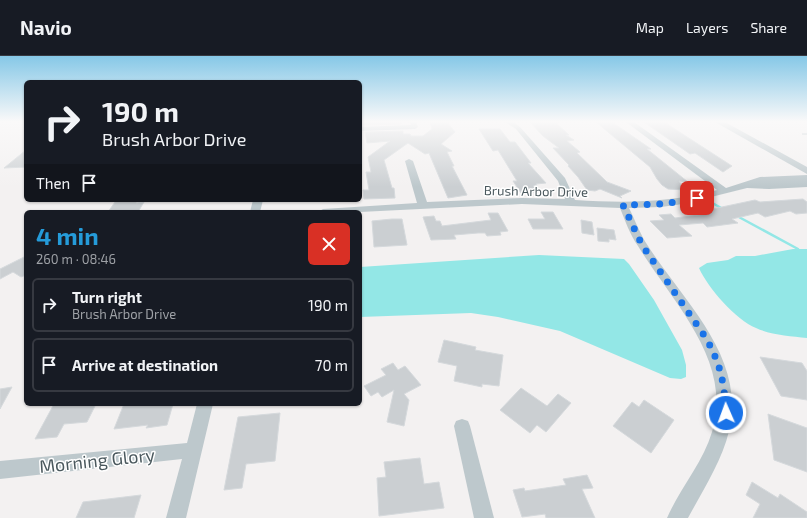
<!DOCTYPE html>
<meta charset="utf-8">
<style>
:root{--surface:#171b24;--page:#242831;--text:#f1f3f6;--muted:#9ea1a6;--line:#363941;--accent:#259bd9}
body{margin:0;font-family:"Exo 2",sans-serif;background:var(--page);color:var(--text);height:100vh;display:flex;flex-direction:column;font-size:15px;white-space:nowrap}
*{box-sizing:border-box;margin:0}
p{font-size:13px;color:var(--muted)}
.icon{flex:none;width:22px;height:22px;fill:none;stroke:currentColor;stroke-width:2;stroke-linecap:round;stroke-linejoin:round}
.map{position:relative;flex:1;overflow:hidden}
.sheet{position:absolute;left:24px;top:154px;width:338px;height:196px;display:flex;flex-direction:column;background:var(--surface);border-radius:6px;box-shadow:0 1px 3px #0004}
.sheet>*{flex:none}
.guide{position:absolute;left:24px;top:24px;width:338px;height:122px;border-radius:6px;box-shadow:0 1px 3px #0004;background:#171b24;color:var(--text);overflow:hidden}
.pin{position:absolute;display:grid;place-items:center;width:34px;height:34px;color:#fff;margin:-17px;border-radius:8px;box-shadow:0 2px 6px #0006}
.me{position:absolute;width:44px;margin:-22px;rotate:358deg;stroke-linejoin:round;filter:drop-shadow(0 0 3px #0008)}
.turn{display:flex;align-items:center;gap:14px;height:84px;padding:0 12px;font-size:18px}
.turn .icon{width:52px;height:52px;stroke-width:2.5}
.turn b{display:block;font-size:28px;line-height:34px}
.then{display:flex;align-items:center;height:38px;padding:0 12px;background:#0003;gap:8px;font-size:15px}
.round{display:grid;place-items:center;flex:none;width:42px;height:42px;border-radius:6px;background:var(--page)}
.headline{display:flex;align-items:center;justify-content:space-between;height:68px;padding:0 12px}
h1{font-size:24px;font-weight:700;line-height:30px;color:var(--accent)}
ul{padding:0;list-style:none}
li{display:flex;align-items:center;gap:12px;height:54px;margin:0 8px 6px;padding:0 4px;border:2px solid var(--line);border-radius:6px}
li div{flex:1}
li b{display:block;font-size:15px}
li em{font-style:normal}
header{display:flex;align-items:center;gap:24px;box-sizing:border-box;height:56px;padding:0 20px;background:var(--surface);border-bottom:1px solid var(--line)}
header strong{font-size:19px}
nav{display:flex;gap:22px;margin-inline-start:auto;font-size:14px}
.map>svg:first-child{display:block}
.water{fill:#93e7e6}
.lines{fill:none;stroke-linecap:round;stroke-linejoin:round}
.stream{stroke:#93e7e6;stroke-width:2.5}
.building{fill:#cbcfd2;stroke:#d5d9dc}
.service{fill:#bdc8cc;fill-rule:evenodd}
.minor{fill:#bdc8cc;fill-rule:evenodd}
.tertiary{fill:#bdc8cc;fill-rule:evenodd}
.route{stroke:#1a73e8;stroke-width:7;stroke-dasharray:0 12.6}
.labels{text-anchor:middle;dominant-baseline:central;stroke-width:3;stroke-linejoin:round;paint-order:stroke}
.far-street-label{font-size:13px;fill:#4a585d;stroke:#fff}
.near-street-label{font-size:18px;fill:#4a585d;stroke:#fff}
</style>
<header>
<strong>Navio</strong>
<nav><a>Map</a><a>Layers</a><a>Share</a></nav>
</header>
<div class="map">
<svg width="807" height="462" viewBox="0 0 807 462">
<rect width="100%" height="100%" fill="#f3f1f1"/>
<g class="water">
<path d="M793,193H807V282C790,280 771,279 756,272C736,264 708,232 699,212L707,207L728,204L736,200H755Z"/>
<polygon points="539,199 624,203 629,208 654,244 682,294 686,309 686,321 681,323 670,322 560,275 498,261 471,257 360,261 360,211"/>
</g>
<g class="lines">
<g class="stream">
<polyline points="707,144 723,153"/>
<polyline points="737,160 798,193"/>
</g>
</g>
<g class="building">
<polygon points="364,66 401,66 401,68 364,69"/>
<polygon points="430,66 447,66 455,76 441,88 452,95 447,96 454,110 452,110 467,139 448,142 429,97 425,98 408,87 384,104 392,132 394,132 395,142 364,143 363,134 369,134 366,116 371,116 368,101 390,85 367,87 365,76 403,75 403,78 410,78 411,80 423,80 432,73"/>
<polygon points="530,66 555,66 569,79 566,79 574,84 567,85 580,96 577,97 607,126 631,135 620,140 622,142 600,133 595,135 587,134 578,121 568,110 569,109 553,92 559,92 543,80"/>
<polygon points="596,66 612,66 651,93 647,93 688,126 679,125 685,134 668,133 662,129 657,123 650,111"/>
<polygon points="644,66 664,66 732,110 723,116 695,97 690,98"/>
<polygon points="479,73 500,73 510,86 515,86 531,107 528,107 546,127 536,128 537,130 533,130 538,136 521,137 513,125 517,125 498,94 493,95"/>
<polygon points="26,94 26,111 4,112"/>
<polygon points="803,143 807,146 807,157 796,158 790,155 765,161 758,157 732,163 738,167 707,171 703,167 679,169 692,180 667,182 650,165 664,164 659,159 671,158 675,162 707,158 703,155 755,144 760,146"/>
<polygon points="129,144 138,144 136,147 144,146 138,156 108,156 115,146"/>
<polygon points="541,156 553,156 563,173 533,173 528,163 545,163"/>
<polygon points="488,157 498,157 508,175 500,176 501,179 487,180 485,177 478,177 454,179 456,183 431,184 423,161 434,160 436,165 440,165 442,170 491,164"/>
<polygon points="392,163 402,163 407,189 374,191 372,165"/>
<polygon points="581,164 592,166 594,179 582,177"/>
<polygon points="597,172 614,174 616,184 609,183 609,186 598,185"/>
<polygon points="26,200 26,219 21,221 13,216 0,223 0,213"/>
<polygon points="444,284 476,291 475,294 503,299 499,330 482,328 482,331 454,325 457,310 438,306"/>
<polygon points="760,301 802,307 807,315 807,344 781,340"/>
<polygon points="393,307 398,314 405,310 421,329 404,338 409,344 404,370 387,366 394,334 382,341 378,336 371,340 364,330 386,319 381,313"/>
<polygon points="12,331 0,353 0,333"/>
<polygon points="521,332 547,350 558,338 571,347 546,376 537,369 530,377 500,354"/>
<polygon points="644,344 674,364 651,397 613,370 632,346 639,351"/>
<polygon points="54,348 96,348 87,366 64,368 57,381 35,383"/>
<polygon points="124,348 173,348 167,369 146,372 148,369 114,373"/>
<polygon points="280,357 275,405 246,408 242,432 224,434 238,361"/>
<polygon points="768,358 807,372 807,416 774,404"/>
<polygon points="420,402 424,428 439,426 444,452 379,460 377,422 386,421 384,406"/>
<polygon points="587,419 593,432 582,433 595,462 546,462 545,458 522,461 513,434 524,432 525,435 566,429 563,423"/>
<polygon points="752,426 778,442 780,438 807,456 807,462 753,462 760,448 746,439"/>
<polygon points="141,439 134,462 76,462 83,446"/>
</g>
<g class="lines">
<rect class="service" x="802" y="77" width="5" height="2"/>
<g class="minor">
<polygon points="410,66 416,66 418,71 415,73 360,75 360,71 411,69"/>
<path d="M505,66H513L520,71L565,122L575,144C624,147 670,147 717,134L626,66H634L726,132L760,121L807,119V125L760,127L807,125V131L769,133L747,132L683,148L661,151L629,152C635,164 640,178 648,190C684,246 747,302 729,375C722,405 703,434 688,462H667C680,432 703,407 712,376C734,305 672,246 638,190C630,179 625,164 620,152L522,148L360,156H318L323,153L417,147L405,105L409,103L413,105L427,146L522,142L565,143L558,125L516,73Z"/>
<polygon points="253,144 263,144 260,156 250,156"/>
<polygon points="197,348 213,348 186,462 166,462 182,403 0,423 0,405 187,387"/>
<polygon points="462,363 468,365 470,370 494,462 474,462 454,370 456,365"/>
</g>
<polygon class="tertiary" points="715,66 725,66 807,111 807,118"/>
</g>
<linearGradient id="sky" x2="0" y2="1"><stop stop-color="#86c8e7"/><stop offset="0.5" stop-color="#faf9f9"/><stop offset="1" stop-color="#faf9f9" stop-opacity="0"/></linearGradient>
<rect width="807" height="131" fill="url(#sky)"/>
<g class="lines">
<path class="route" d="M697,142L663,148L623,149L642,189L706,282C721,309 724,326 726,357"/>
</g>
<g class="labels">
<g class="far-street-label">
<text transform="translate(536 135) rotate(1)">Brush Arbor Drive</text>
</g>
<g class="near-street-label">
<text transform="translate(97 404) rotate(-6)">Morning Glory</text>
</g>
</g>
</svg>
<div class="pin" style="left:697px;top:142px;background:#d93025"><svg class="icon" aria-label="arrive" viewBox="0 0 24 24"><path d="M6 21V4h12l-3 4 3 4H6"/></svg></div>
<svg class="me" style="left:726px;top:357px" viewBox="-20 -20 40 40"><circle r="17" fill="#1a73e8" stroke="#fff" stroke-width="3"/><path d="M0-11L8 9 0 5-8 9z" fill="#fff"/></svg>
<div class="guide">
<div class="turn"><svg class="icon" aria-label="right" viewBox="0 0 24 24"><path d="M7 20v-9h11M14 6l5 5-5 5"/></svg><div><b>190 m</b>Brush Arbor Drive</div></div>
<div class="then">Then<svg class="icon" aria-label="arrive" viewBox="0 0 24 24"><path d="M6 21V4h12l-3 4 3 4H6"/></svg></div>
</div>
<section class="sheet">
<div class="headline"><div><h1>4 min</h1><p>260 m · 08:46</p></div><a class="round" style="background:#d93025;color:#fff"><svg class="icon" aria-label="close" viewBox="0 0 24 24"><path d="M6 6l12 12M18 6L6 18"/></svg></a></div>
<ul>
<li><svg class="icon" aria-label="right" viewBox="0 0 24 24"><path d="M7 20v-9h11M14 6l5 5-5 5"/></svg><div><b>Turn right</b><p>Brush Arbor Drive</p></div><em>190 m</em></li>
<li><svg class="icon" aria-label="arrive" viewBox="0 0 24 24"><path d="M6 21V4h12l-3 4 3 4H6"/></svg><div><b>Arrive at destination</b></div><em>70 m</em></li>
</ul>
</section>
</div>
